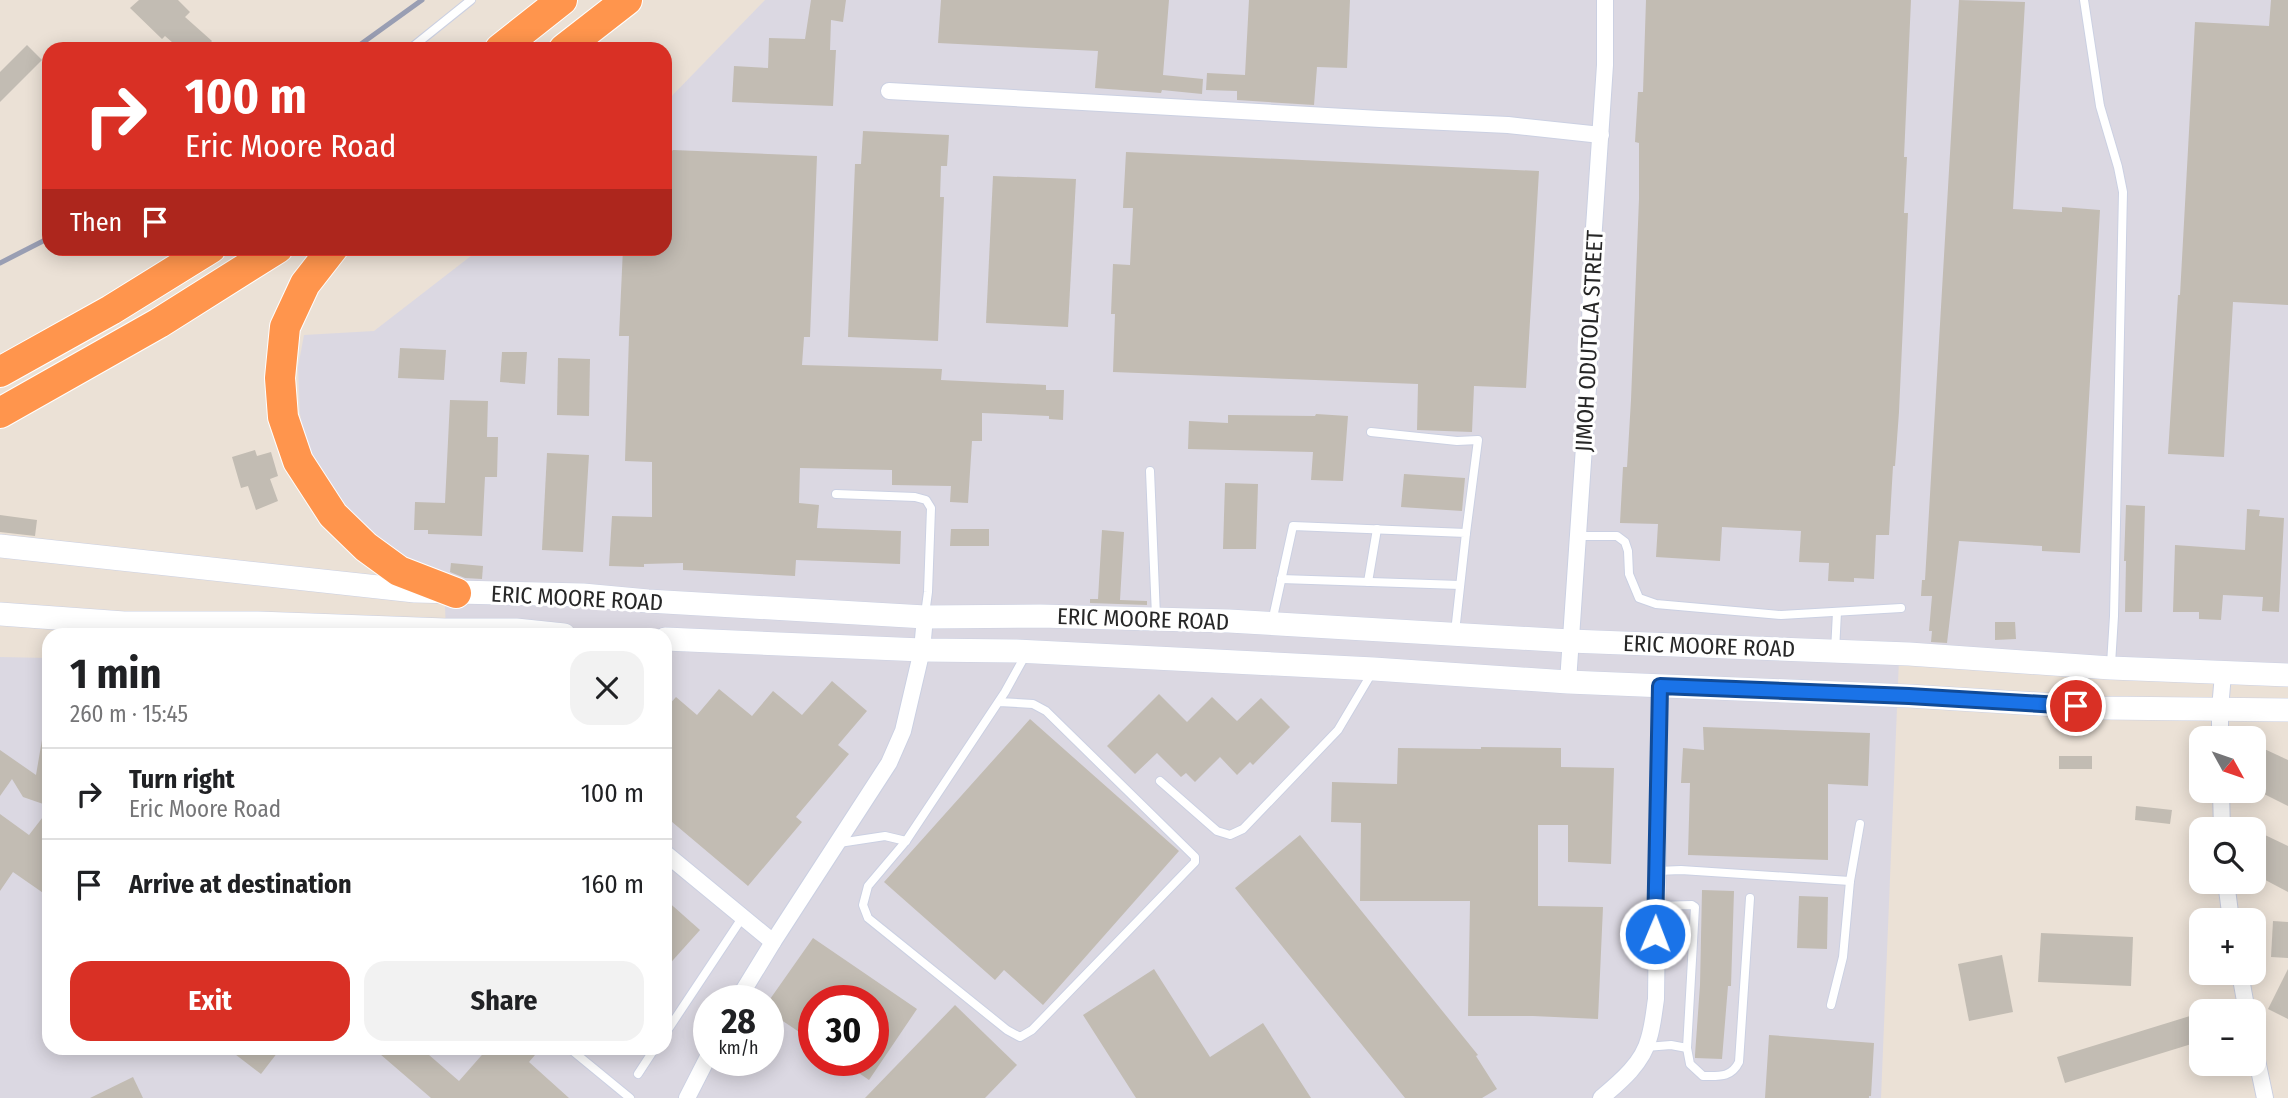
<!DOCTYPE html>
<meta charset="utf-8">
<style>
:root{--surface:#fff;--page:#f2f2f2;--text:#202124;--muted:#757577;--line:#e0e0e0;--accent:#d93025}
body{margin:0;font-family:"Fira Sans Condensed",sans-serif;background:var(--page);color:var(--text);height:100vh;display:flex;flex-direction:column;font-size:26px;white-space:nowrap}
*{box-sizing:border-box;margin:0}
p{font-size:23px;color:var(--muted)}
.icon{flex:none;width:38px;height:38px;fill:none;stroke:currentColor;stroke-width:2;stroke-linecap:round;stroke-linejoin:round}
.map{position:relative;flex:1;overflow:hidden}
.panel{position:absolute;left:42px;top:628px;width:630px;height:427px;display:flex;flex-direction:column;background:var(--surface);border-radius:21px;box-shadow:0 4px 18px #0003}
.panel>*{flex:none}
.banner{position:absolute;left:42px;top:42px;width:630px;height:214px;border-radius:21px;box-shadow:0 4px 18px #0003;background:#d93025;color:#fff;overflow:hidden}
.needle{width:46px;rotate:130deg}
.buttons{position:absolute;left:2189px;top:726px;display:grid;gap:14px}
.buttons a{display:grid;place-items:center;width:77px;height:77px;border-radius:14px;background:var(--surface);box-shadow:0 4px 18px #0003;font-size:35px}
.speed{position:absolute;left:693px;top:985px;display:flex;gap:14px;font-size:35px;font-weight:700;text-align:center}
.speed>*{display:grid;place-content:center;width:91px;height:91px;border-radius:50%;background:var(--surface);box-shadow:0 4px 18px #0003;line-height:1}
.speed small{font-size:18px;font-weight:400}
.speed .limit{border:10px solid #d22;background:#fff;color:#111}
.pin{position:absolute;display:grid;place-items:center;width:60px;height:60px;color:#fff;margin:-30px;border:4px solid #fff;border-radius:50%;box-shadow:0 2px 7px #0007}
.me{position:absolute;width:77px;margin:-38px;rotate:1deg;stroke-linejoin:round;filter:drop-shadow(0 0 5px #0008)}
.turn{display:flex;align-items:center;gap:24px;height:147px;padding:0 28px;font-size:32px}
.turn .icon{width:91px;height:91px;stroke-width:2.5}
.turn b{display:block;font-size:49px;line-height:60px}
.then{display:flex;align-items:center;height:66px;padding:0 28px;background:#0003;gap:14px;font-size:26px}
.round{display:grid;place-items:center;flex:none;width:74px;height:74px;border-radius:21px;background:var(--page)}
.headline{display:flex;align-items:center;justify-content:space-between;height:119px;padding:0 28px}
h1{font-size:42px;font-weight:700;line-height:52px}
.button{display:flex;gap:14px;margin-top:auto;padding:14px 28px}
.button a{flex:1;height:80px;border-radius:21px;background:var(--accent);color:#fff;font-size:28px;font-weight:700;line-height:80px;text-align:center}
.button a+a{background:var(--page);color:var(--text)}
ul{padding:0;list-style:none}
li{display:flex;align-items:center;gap:21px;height:91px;padding:0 28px;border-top:2px solid var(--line)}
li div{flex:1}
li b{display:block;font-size:26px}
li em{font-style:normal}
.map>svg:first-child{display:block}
.industrial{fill:#dbd8e2;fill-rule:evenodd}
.building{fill:#c2bcb3}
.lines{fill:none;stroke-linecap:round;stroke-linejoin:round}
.lane-casing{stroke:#cbd0e2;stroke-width:10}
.street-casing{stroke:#cbd0e2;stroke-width:18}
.secondary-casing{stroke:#cbd0e2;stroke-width:24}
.highway-casing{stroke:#fff;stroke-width:32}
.lane{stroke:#fff;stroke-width:8}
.street{stroke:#fff;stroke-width:16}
.secondary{stroke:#fff;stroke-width:23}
.highway{stroke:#ff954d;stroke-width:30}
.rail{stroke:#999eb3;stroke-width:5}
.route-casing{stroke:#114b97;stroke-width:18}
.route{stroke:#1a73e8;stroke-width:12}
.labels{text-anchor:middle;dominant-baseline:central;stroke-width:6;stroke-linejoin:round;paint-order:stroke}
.street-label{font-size:23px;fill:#272727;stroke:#fff}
</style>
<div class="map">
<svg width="2288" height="1098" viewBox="0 0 2288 1098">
<rect width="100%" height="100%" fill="#ebe1d6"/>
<path class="industrial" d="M765,0H2288V676L1899,659L1881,1098H0V657L49,658V1048H665V635H446L444,574L388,549L359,523L323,484L306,448L300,414L298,367L304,335L374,331L480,249L665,248V103ZM709,1001H768V1060H709ZM814,1001H873V1060H814Z"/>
<g class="building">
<polygon points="139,0 178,0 190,12 185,17 212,41 205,49 180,49 165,36 162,39 130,8"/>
<polygon points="811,0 846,0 843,22 831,20 830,50 836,50 833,106 732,102 734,66 768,68 769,38 805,39"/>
<polygon points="941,0 1169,0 1163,75 1203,79 1202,94 1162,90 1161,93 1095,88 1098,51 938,43"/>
<polygon points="1249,0 1350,0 1347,68 1317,67 1314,105 1237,100 1237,91 1206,90 1207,73 1245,75"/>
<polygon points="1646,0 1911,0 1904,157 1907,157 1904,213 1908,213 1899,412 1895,466 1893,466 1889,535 1876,535 1874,579 1854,578 1854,582 1828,581 1829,563 1799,562 1801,531 1722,527 1720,561 1656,557 1658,524 1620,523 1623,467 1627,467 1631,400 1639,199 1639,143 1635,142 1638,92 1643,92"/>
<polygon points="1959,0 2025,2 2013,209 2062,212 2062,207 2100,210 2080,553 2042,551 2042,546 1959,541 1947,643 1931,642 1932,631 1929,631 1932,596 1921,596 1922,580 1925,580"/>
<polygon points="2271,0 2288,0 2288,305 2233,302 2224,457 2168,454 2178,295 2180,295 2195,22 2269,26"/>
<polygon points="27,45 42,60 0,102 0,72"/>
<polygon points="863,131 949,135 947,166 941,166 940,197 944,197 938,341 848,337 855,164 861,164"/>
<polygon points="673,150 817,156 810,337 804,337 802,365 942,369 941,380 1046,385 1046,390 1064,390 1063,420 1049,419 1049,416 982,413 982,441 972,441 968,503 950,502 951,486 892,485 892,470 800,468 799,503 819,505 817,528 901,531 900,564 796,560 795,576 683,570 683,563 644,564 644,567 609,566 612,516 652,517 652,462 625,461 629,336 619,336 623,248 665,248 665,158"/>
<polygon points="1126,152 1539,171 1526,388 1474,386 1472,432 1417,430 1418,384 1113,372 1115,314 1111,314 1113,264 1130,265 1133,208 1123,208"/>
<polygon points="993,176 1076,179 1068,327 986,323"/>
<polygon points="400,348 446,350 444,380 398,378"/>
<polygon points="502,352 527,352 525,384 500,382"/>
<polygon points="558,358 590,359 589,416 557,415"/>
<polygon points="450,400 488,401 487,437 498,437 497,477 485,477 482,536 428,534 428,530 414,530 415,502 445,503"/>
<polygon points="1316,414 1348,416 1343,481 1311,480 1313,452 1188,449 1189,421 1228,423 1228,415 1315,416"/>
<polygon points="255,450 257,456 271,452 278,476 270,479 278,501 256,510 248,486 241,488 232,457"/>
<polygon points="547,453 589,455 583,552 542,550"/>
<polygon points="1404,474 1465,478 1462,511 1401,507"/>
<polygon points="1225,483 1258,484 1256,549 1223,549"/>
<polygon points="2126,505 2145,506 2142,612 2125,612 2126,561 2124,561"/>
<polygon points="2247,509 2260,510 2259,516 2284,518 2279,612 2262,611 2263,597 2223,595 2221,620 2199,619 2199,612 2173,612 2175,545 2245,550"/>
<polygon points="0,515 37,520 35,536 0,532"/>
<polygon points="951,529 989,529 989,546 950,546"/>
<polygon points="1102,530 1124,532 1120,600 1147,601 1147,605 1090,603 1090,599 1098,599"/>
<polygon points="451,563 483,566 482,579 465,578 450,572"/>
<polygon points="1995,622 2015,622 2016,639 1995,640"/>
<polygon points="832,681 867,711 838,745 849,754 796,817 802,822 748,886 665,816 665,709 676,697 697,715 719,689 752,716 773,691 802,715"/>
<polygon points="1159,694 1187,722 1212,697 1237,721 1261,698 1290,727 1253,765 1250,762 1237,775 1220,757 1195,782 1186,773 1181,777 1157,753 1135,774 1107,746"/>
<polygon points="1030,719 1179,851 1043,1005 1004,970 995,980 884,882"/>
<polygon points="1703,727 1870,733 1868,786 1828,784 1828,860 1688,855 1690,783 1681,783 1683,748 1704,750"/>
<polygon points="42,740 49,741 49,806 23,797 12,779 0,796 0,750 36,775"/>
<polygon points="1481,747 1561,748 1561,767 1614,768 1611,864 1568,862 1568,825 1538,825 1538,906 1603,907 1598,1019 1533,1016 1468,1016 1470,901 1360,901 1361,823 1331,822 1332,782 1397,784 1398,748 1481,749"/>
<polygon points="2260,747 2288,760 2288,806 2254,789 2254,758"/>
<rect x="2059" y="756" width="33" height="13"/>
<polygon points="2136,806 2172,810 2170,824 2135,820"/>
<polygon points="49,809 49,897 13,872 0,891 0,814 29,835"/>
<polygon points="1300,835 1478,1055 1476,1056 1497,1089 1482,1098 1405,1098 1235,888"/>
<polygon points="2265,835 2288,846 2288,892 2254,874 2254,856"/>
<polygon points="1702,890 1734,891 1731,986 1728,986 1722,1059 1695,1058 1695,1055 1700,985"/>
<polygon points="1799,896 1828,897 1827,949 1797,948"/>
<polygon points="665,899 700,930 665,969"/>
<polygon points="2273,921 2288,922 2288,958 2271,957"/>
<polygon points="2041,933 2133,937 2131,986 2038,982"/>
<polygon points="813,938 917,1009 869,1080 840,1060 873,1060 873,1001 814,1001 814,1042 768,1011 768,1002"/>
<polygon points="2002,955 2013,1012 1969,1021 1958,964"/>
<polygon points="1154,969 1210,1057 1263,1023 1311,1098 1136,1098 1083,1015"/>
<polygon points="2288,969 2288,1019 2268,1009"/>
<polygon points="955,1005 1017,1065 985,1098 865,1098"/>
<polygon points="2190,1016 2198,1042 2065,1083 2057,1057"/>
<polygon points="1769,1035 1874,1043 1871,1096 1869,1096 1869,1098 1765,1098"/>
<polygon points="227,1048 281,1048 261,1074"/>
<polygon points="373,1048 421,1048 459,1081 488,1048 526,1048 535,1055 529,1062 569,1098 431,1098"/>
<polygon points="133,1077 143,1098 90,1098"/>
</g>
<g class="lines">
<g class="lane-casing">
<g id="lane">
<polyline points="2084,0 2100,106 2118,167 2123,192 2114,616 2111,664"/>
<polyline points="410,49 471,0"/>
<polyline points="1371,432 1457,441 1478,440 1466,533"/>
<polyline points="1150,471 1156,616"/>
<polyline points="836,494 915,497 926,500 931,508 928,592 925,614"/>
<polyline points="1579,536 1617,536 1625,542 1628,551 1629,574 1639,598 1656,604 1781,615 1901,608"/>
<polyline points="1281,579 1460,585"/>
<polyline points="1368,582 1377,529"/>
<polyline points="1272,622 1293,526 1466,533 1455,632"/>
<polyline points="1835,651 1837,612"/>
<polyline points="999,702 1033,704 1046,711 1195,857 1195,862 1032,1030 1020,1037 1007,1030 868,918 863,905 868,886 906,841 1005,692 1026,654"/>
<polyline points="1160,781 1217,831 1230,835 1243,829 1338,730 1373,671"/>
<polyline points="839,843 885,836 906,841"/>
<polyline points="1657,871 1681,870 1850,881 1843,957 1831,1005"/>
<polyline points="1850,881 1860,824"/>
<path d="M1656,906L1692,905L1695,907L1687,1048L1690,1064L1703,1076C1719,1076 1731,1078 1739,1062L1750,898"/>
<polyline points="665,1034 742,918"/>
<polyline points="1646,1047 1671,1045 1687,1048"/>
<polyline points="569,1048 630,1098"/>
<polyline points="638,1074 655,1048"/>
</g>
</g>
<g class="street-casing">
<g id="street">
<polyline points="889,91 1380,119 1508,125 1601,135"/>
<polyline points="1568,682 1588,388 1592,257 1605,65 1605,0"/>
<polyline points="2220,738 2220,709 2223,674"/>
<polyline points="2221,791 2222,830"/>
<polyline points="665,853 773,942"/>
<polyline points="2226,882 2231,920"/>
<polyline points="2240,973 2247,1012"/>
<polyline points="737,1001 773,942 889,763 903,731 922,650 925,617"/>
<polyline points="2254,1046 2265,1098"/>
<polyline points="687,1098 709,1055"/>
<path d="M1601,1098C1620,1082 1643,1063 1649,1038C1653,1025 1654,1012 1656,999L1660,686"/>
</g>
</g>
<g class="secondary-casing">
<g id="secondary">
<polyline points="0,546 415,591 583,595 648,601 925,617 1040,616 1229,621 1570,641 1909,654 2111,668 2288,675"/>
<polyline points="0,614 124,623 258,623 445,630 516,630 564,635"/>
<polyline points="665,639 922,650 1016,651 1374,669 1568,682 1909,696 2104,708 2288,710"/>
</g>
</g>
<g class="highway-casing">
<g id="highway">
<polyline points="500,49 562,0"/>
<polyline points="564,49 627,0"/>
<polyline points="333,248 305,284 285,327 280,378 283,417 298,461 333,515 366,547 399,571 456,593"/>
<polyline points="0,372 111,310 211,248"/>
<polyline points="0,413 159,323 278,248"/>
</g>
</g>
<use href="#lane" class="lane"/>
<use href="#street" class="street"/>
<use href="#secondary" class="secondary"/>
<use href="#highway" class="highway"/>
<g class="rail">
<polyline points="354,49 422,0"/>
<polyline points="0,263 49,238"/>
</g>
</g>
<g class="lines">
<g class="route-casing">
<polyline id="route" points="1655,934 1660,686 1909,696 2076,706"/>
</g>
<use href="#route" class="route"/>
</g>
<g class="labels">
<g class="street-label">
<text transform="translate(1589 341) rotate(-87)">JIMOH ODUTOLA STREET</text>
<text transform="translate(577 598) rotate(3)">ERIC MOORE ROAD</text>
<text transform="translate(1143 619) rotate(2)">ERIC MOORE ROAD</text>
<text transform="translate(1709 646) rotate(2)">ERIC MOORE ROAD</text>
</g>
</g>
</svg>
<div class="buttons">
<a><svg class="needle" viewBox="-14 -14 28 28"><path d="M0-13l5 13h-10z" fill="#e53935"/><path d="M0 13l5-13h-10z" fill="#757577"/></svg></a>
<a><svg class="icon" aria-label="search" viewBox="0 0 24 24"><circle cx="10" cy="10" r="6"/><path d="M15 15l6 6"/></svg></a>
<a>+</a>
<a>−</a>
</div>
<div class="speed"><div>28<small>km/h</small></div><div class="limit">30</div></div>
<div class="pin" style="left:2076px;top:706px;background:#d93025"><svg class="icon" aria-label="arrive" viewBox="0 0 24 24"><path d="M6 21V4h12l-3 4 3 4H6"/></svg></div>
<svg class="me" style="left:1655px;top:934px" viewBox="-20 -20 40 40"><circle r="17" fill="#1a73e8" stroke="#fff" stroke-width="3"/><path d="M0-11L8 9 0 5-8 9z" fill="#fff"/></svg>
<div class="banner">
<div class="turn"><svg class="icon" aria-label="right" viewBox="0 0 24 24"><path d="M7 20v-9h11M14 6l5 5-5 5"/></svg><div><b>100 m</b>Eric Moore Road</div></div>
<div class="then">Then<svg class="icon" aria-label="arrive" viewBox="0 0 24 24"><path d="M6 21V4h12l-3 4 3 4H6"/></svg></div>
</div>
<section class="panel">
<div class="headline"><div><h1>1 min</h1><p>260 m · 15:45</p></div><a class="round"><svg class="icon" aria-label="close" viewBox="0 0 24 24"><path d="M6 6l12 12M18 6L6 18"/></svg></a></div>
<ul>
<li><svg class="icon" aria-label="right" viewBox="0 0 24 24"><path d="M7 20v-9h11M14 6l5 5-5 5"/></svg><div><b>Turn right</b><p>Eric Moore Road</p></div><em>100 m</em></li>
<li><svg class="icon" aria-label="arrive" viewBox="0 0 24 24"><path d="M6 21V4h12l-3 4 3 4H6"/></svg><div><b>Arrive at destination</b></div><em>160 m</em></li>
</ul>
<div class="button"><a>Exit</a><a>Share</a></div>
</section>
</div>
